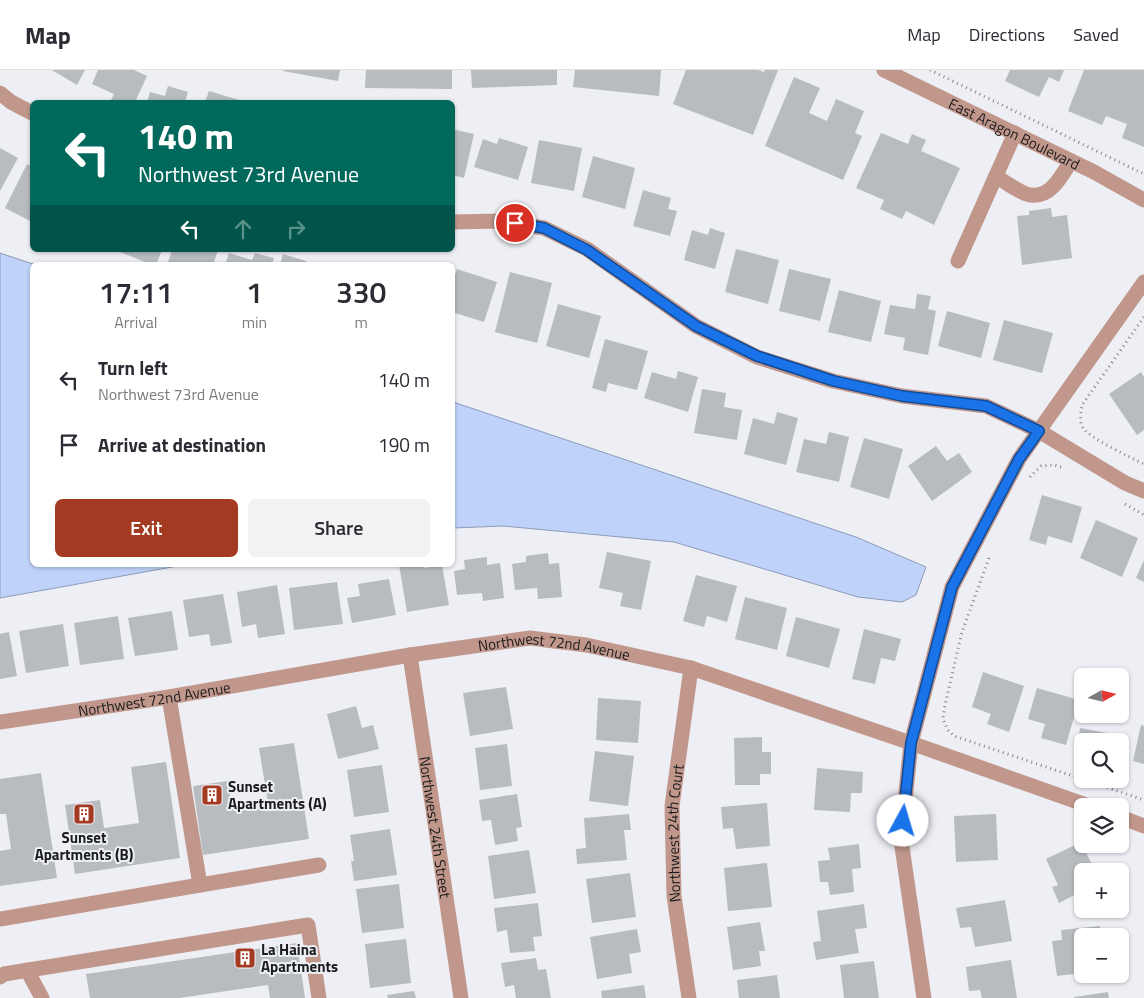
<!DOCTYPE html>
<meta charset="utf-8">
<style>
:root{--surface:#fff;--page:#f2f2f3;--text:#2b2b33;--muted:#7c7c81;--line:#e1e1e2;--accent:#a33a21}
body{margin:0;font-family:"Titillium Web",sans-serif;background:var(--page);color:var(--text);height:100vh;display:flex;flex-direction:column;font-size:19px;white-space:nowrap}
*{box-sizing:border-box;margin:0}
p{font-size:16px;color:var(--muted)}
.icon{flex:none;width:28px;height:28px;fill:none;stroke:currentColor;stroke-width:2;stroke-linecap:round;stroke-linejoin:round}
.map{position:relative;flex:1;overflow:hidden}
.side{position:absolute;left:30px;top:192px;width:425px;height:305px;display:flex;flex-direction:column;background:var(--surface);border-radius:8px;box-shadow:0 1px 4px #0004}
.side>*{flex:none}
.banner{position:absolute;left:30px;top:30px;width:425px;height:152px;border-radius:8px;box-shadow:0 1px 4px #0004;background:#00695c;color:#fff;overflow:hidden}
.needle{width:32px;rotate:82deg}
.tools{position:absolute;left:1074px;top:598px;display:grid;gap:10px}
.tools a{display:grid;place-items:center;width:55px;height:55px;border-radius:8px;background:var(--surface);box-shadow:0 1px 4px #0004;font-size:25px}
.pin{position:absolute;display:grid;place-items:center;width:42px;height:42px;color:#fff;margin:-21px;border:2px solid #fff;border-radius:50%;box-shadow:0 1px 5px #0007}
.me{position:absolute;width:55px;margin:-28px;rotate:6deg;stroke-linejoin:round;filter:drop-shadow(0 0 4px #0008)}
.turn{display:flex;align-items:center;gap:18px;height:105px;padding:0 25px;font-size:22px}
.turn .icon{width:65px;height:65px;stroke-width:2.5}
.turn b{display:block;font-size:35px;line-height:42px}
.lanes{display:flex;align-items:center;height:48px;padding:0 25px;background:#0003;justify-content:center;gap:25px;direction:ltr}
.lanes .off{opacity:.35}
.eta{display:flex;justify-content:space-evenly;align-items:center;height:85px;text-align:center}
.eta b{font-size:30px;font-weight:600;line-height:35px}
.button{display:flex;gap:10px;margin-top:auto;padding:10px 25px}
.button a{flex:1;height:58px;border-radius:8px;background:var(--accent);color:#fff;font-size:20px;font-weight:600;line-height:58px;text-align:center}
.button a+a{background:var(--page);color:var(--text)}
ul{padding:0;list-style:none}
li{display:flex;align-items:center;gap:15px;height:65px;padding:0 25px}
li div{flex:1}
li b{display:block;font-size:19px}
li em{font-style:normal}
header{display:flex;align-items:center;gap:30px;box-sizing:border-box;height:70px;padding:0 25px;background:var(--surface);border-bottom:1px solid var(--line)}
header strong{font-size:24px}
nav{display:flex;gap:28px;margin-inline-start:auto;font-size:18px}
.map>svg:first-child{display:block}
.water{fill:#bfd2fa;stroke:#8e9bb8}
.building{fill:#b8bbc0}
.lines{fill:none;stroke-linecap:round;stroke-linejoin:round}
.path{stroke:#85868a;stroke-width:3;stroke-dasharray:1 4;stroke-linecap:butt}
.minor{stroke:#c1978c;stroke-width:15}
.route-casing{stroke:#114b97;stroke-width:12}
.route{stroke:#1a73e8;stroke-width:9}
.labels{text-anchor:middle;dominant-baseline:central;stroke-width:4;stroke-linejoin:round;paint-order:stroke}
.street-label{font-size:15px;fill:#1b1c1d;stroke:#edeff5}
.poi-label{font-size:15px;font-weight:bold;fill:#1b1c1d;stroke:#edeff5;text-anchor:start}
</style>
<header>
<strong>Map</strong>
<nav><a>Map</a><a>Directions</a><a>Saved</a></nav>
</header>
<div class="map">
<svg width="1144" height="928" viewBox="0 0 1144 928">
<rect width="100%" height="100%" fill="#edeff5"/>
<g class="water">
<polygon points="0,183 36,195 32,195 32,495 183,495 0,528"/>
<polygon points="453,332 856,467 926,497 916,525 902,532 858,527 674,472 503,456 453,458"/>
</g>
<g class="building">
<polygon points="52,0 85,0 77,15"/>
<polygon points="98,0 134,0 147,6 135,32 110,32 114,24 92,14"/>
<polygon points="283,0 340,0 338,11 283,1"/>
<polygon points="366,0 452,0 452,19 365,18"/>
<polygon points="471,0 557,0 557,15 472,18"/>
<polygon points="575,0 661,0 659,26 573,17"/>
<polygon points="686,0 758,0 764,2 765,0 778,0 753,65 673,34"/>
<polygon points="1010,0 1064,0 1059,12 1049,7 1039,27 1005,11"/>
<polygon points="1084,0 1144,0 1144,77 1122,68 1127,54 1106,46 1102,55 1068,41"/>
<polygon points="794,7 820,18 809,43 827,51 836,29 864,41 855,63 862,66 843,110 765,76"/>
<polygon points="168,16 188,22 185,32 147,32 150,22 165,26"/>
<polygon points="209,21 246,32 205,32"/>
<polygon points="452,59 474,64 464,108 452,105"/>
<polygon points="881,63 908,74 912,64 926,70 921,81 960,98 934,155 906,141 902,149 880,139 884,130 856,118"/>
<polygon points="499,68 528,77 518,110 474,97 483,69 497,74"/>
<polygon points="539,70 582,78 574,121 531,113"/>
<polygon points="0,78 18,88 0,121"/>
<polygon points="593,86 635,98 625,139 582,127"/>
<polygon points="27,94 32,97 32,152 5,138"/>
<polygon points="643,120 671,128 668,139 677,141 670,166 633,156"/>
<polygon points="1051,138 1052,147 1067,145 1072,188 1022,195 1017,146 1029,145 1029,141"/>
<polygon points="710,158 725,163 715,199 684,190 692,160 708,165"/>
<polygon points="736,179 779,190 768,234 725,222"/>
<polygon points="115,180 162,180 156,195 153,195"/>
<polygon points="172,180 218,180 213,195 167,195"/>
<polygon points="229,183 252,190 255,183 274,188 272,195 225,195"/>
<polygon points="283,184 306,191 305,191 316,195 280,195"/>
<polygon points="457,199 497,212 484,252 452,242 452,214"/>
<polygon points="789,199 831,209 820,251 779,241"/>
<polygon points="510,202 552,213 537,273 495,262"/>
<polygon points="839,220 881,231 871,272 828,262"/>
<polygon points="917,224 931,226 928,239 936,241 928,285 903,280 905,268 884,264 890,235 915,239"/>
<polygon points="558,234 601,246 589,288 546,276"/>
<polygon points="947,241 990,253 981,288 938,276"/>
<polygon points="1004,250 1053,263 1042,303 993,290"/>
<polygon points="605,269 648,281 637,320 608,313 606,322 592,318"/>
<polygon points="678,301 698,307 688,342 644,328 652,302 676,309"/>
<polygon points="1141,302 1144,307 1144,360 1137,365 1109,324"/>
<polygon points="702,319 726,323 724,337 742,340 737,370 694,363"/>
<polygon points="777,342 798,348 786,395 744,384 753,348 774,354"/>
<polygon points="829,362 849,367 839,412 796,402 804,369 826,374"/>
<polygon points="864,368 903,379 889,429 850,417"/>
<polygon points="936,376 947,391 959,383 972,402 932,431 908,396"/>
<polygon points="1042,425 1082,437 1072,473 1048,466 1046,475 1029,470"/>
<polygon points="1096,450 1138,468 1122,507 1080,488"/>
<polygon points="607,482 651,491 641,540 620,536 623,523 599,518"/>
<polygon points="548,483 549,494 559,493 562,527 538,529 537,518 515,520 512,494 526,492 526,486"/>
<polygon points="487,487 487,495 500,493 504,528 483,531 482,523 457,525 454,501 465,499 464,490"/>
<polygon points="1144,490 1144,512 1136,508"/>
<polygon points="399,495 424,495 424,498 442,495 449,535 407,542"/>
<polygon points="696,505 737,516 727,552 707,546 704,557 683,551"/>
<polygon points="389,509 396,545 352,553 347,528 360,526 358,514"/>
<polygon points="337,512 343,554 294,560 289,518"/>
<polygon points="277,515 285,564 258,568 256,554 242,557 237,522"/>
<polygon points="223,524 232,573 211,576 209,564 189,567 183,530"/>
<polygon points="745,527 787,538 777,580 735,569"/>
<polygon points="172,541 178,580 135,586 128,548"/>
<polygon points="118,546 124,589 80,595 74,553"/>
<polygon points="796,547 840,559 829,598 786,586"/>
<polygon points="63,554 69,596 26,603 19,561"/>
<polygon points="864,559 901,569 895,591 881,588 875,614 852,609"/>
<polygon points="9,562 17,606 0,609 0,564"/>
<polygon points="983,602 1024,616 1009,662 987,654 991,644 972,637"/>
<polygon points="506,617 513,659 470,666 463,623"/>
<polygon points="1037,618 1079,630 1066,675 1041,668 1045,654 1028,649"/>
<polygon points="598,628 641,631 638,673 596,670"/>
<polygon points="356,636 362,658 373,655 379,679 338,689 327,644"/>
<polygon points="1141,655 1144,656 1144,694 1133,691"/>
<polygon points="1080,658 1124,666 1121,684 1120,684 1120,671 1082,671 1082,688 1075,687"/>
<polygon points="762,667 762,682 771,682 771,704 760,704 760,715 735,715 734,668"/>
<polygon points="294,673 309,769 203,785 193,716 228,711 232,739 268,733 259,678"/>
<polygon points="507,674 512,716 480,720 475,678"/>
<polygon points="595,681 634,686 628,736 589,731"/>
<polygon points="166,692 180,788 75,804 65,735 100,730 104,758 139,753 131,697"/>
<polygon points="382,695 389,742 354,747 347,700"/>
<polygon points="817,698 863,702 862,723 851,723 850,742 814,740"/>
<polygon points="41,703 57,808 0,816 0,781 11,779 6,744 0,744 0,709"/>
<polygon points="517,724 522,757 516,758 518,771 495,775 491,750 482,751 479,730"/>
<polygon points="767,733 770,776 736,779 733,758 723,759 721,737"/>
<polygon points="629,744 631,760 624,760 627,790 577,794 576,779 586,778 584,748"/>
<polygon points="996,744 998,790 956,792 954,746"/>
<polygon points="390,759 397,805 354,811 351,791 354,791 350,765"/>
<polygon points="1081,772 1095,801 1082,801 1082,821 1059,833 1052,817 1058,815 1046,789"/>
<polygon points="859,774 861,798 852,799 854,822 830,825 828,812 820,812 818,791 830,790 828,778"/>
<polygon points="529,780 536,823 494,829 488,786"/>
<polygon points="767,793 772,837 728,841 724,798"/>
<polygon points="630,803 636,847 592,853 586,809"/>
<polygon points="399,814 404,858 362,863 356,819"/>
<polygon points="1005,830 1012,871 975,877 971,857 960,858 956,838"/>
<polygon points="538,833 542,866 533,867 535,881 510,883 507,860 497,862 494,838"/>
<polygon points="864,834 867,858 855,859 859,883 816,890 813,872 821,871 817,841"/>
<polygon points="760,852 765,881 759,881 761,896 733,900 727,857"/>
<polygon points="1100,856 1101,866 1082,866 1082,903 1057,906 1052,871 1062,870 1061,860"/>
<polygon points="637,859 641,882 629,884 632,903 597,909 590,867"/>
<polygon points="406,869 411,913 370,918 365,874"/>
<polygon points="297,873 305,928 270,928 268,915 179,928 90,928 86,904"/>
<polygon points="536,888 538,900 546,899 551,928 516,928 514,915 505,917 501,893"/>
<polygon points="1011,890 1017,928 982,928 980,920 969,921 966,897"/>
<polygon points="874,891 879,928 844,928 840,895"/>
<polygon points="777,905 780,928 739,928 737,910"/>
<polygon points="644,915 646,928 602,928 601,921"/>
<polygon points="414,921 416,928 388,928 387,925"/>
<polygon points="1108,922 1109,928 1074,928 1074,927"/>
</g>
<g class="lines">
<g class="path">
<polyline points="930,0 1144,104"/>
<path d="M1144,247L1082,335C1081,342 1079,351 1083,358C1091,369 1130,387 1144,394"/>
<polyline points="1030,407 1041,396 1054,395 1064,398"/>
<polyline points="1125,434 1144,445"/>
<polyline points="989,488 962,562 945,635 943,648 947,659 954,666 1144,730"/>
</g>
<g class="minor">
<path id="s1" d="M884,0L1094,102L1144,130"/>
<polyline points="0,23 11,32 32,43"/>
<path d="M996,106C1003,111 1024,125 1031,125C1051,128 1062,105 1071,91"/>
<polyline points="452,152 501,151 544,158 587,179 696,256 757,287 833,311 902,326 986,336 1039,361 1125,413 1144,421"/>
<polyline points="958,191 1015,63"/>
<path id="s2" d="M410,585L461,928"/>
<polyline points="169,627 200,815 319,795"/>
<path id="s3" d="M0,652L169,627L410,585L530,568L586,575L691,598L911,673L1089,736"/>
<polyline points="1120,747 1144,756"/>
<polyline points="0,849 200,815"/>
<polyline points="27,900 42,928"/>
<polyline points="0,907 4,904 308,855 319,928"/>
<path id="s4" d="M689,928L674,826L672,736L691,598"/>
<polyline points="924,928 901,770 911,673 952,517 1019,389 1144,212"/>
</g>
</g>
<g class="lines">
<g class="route-casing">
<polyline id="route" points="515,153 544,158 587,180 696,256 757,286 834,311 902,326 986,336 1039,361 1019,389 952,517 911,673 903,751"/>
</g>
<use href="#route" class="route"/>
</g>
<defs>
<g id="building-square" transform="scale(1.125)"><rect x="-9" y="-9" width="18" height="18" rx="4" fill="#a33a21" stroke="#edeff5"/><path d="M-4-6H4V6H1V3H-1V6H-4ZM-2.5-4.3h1.7v1.8h-1.7ZM.8-4.3h1.7v1.8H.8ZM-2.5-1h1.7V.8h-1.7ZM.8-1h1.7V.8H.8Z" fill="#fff"/></g>
</defs>
<g fill-rule="evenodd">
<use href="#building-square" x="212" y="725"/>
<use href="#building-square" x="84" y="744"/>
<use href="#building-square" x="245" y="888"/>
</g>
<g class="labels">
<g class="street-label">
<text stroke="none"><textPath href="#s1" startOffset="145">East Aragon Boulevard</textPath></text>
<text stroke="none"><textPath href="#s3" startOffset="561">Northwest 72nd Avenue</textPath></text>
<text stroke="none"><textPath href="#s3" startOffset="156">Northwest 72nd Avenue</textPath></text>
<text stroke="none"><textPath href="#s2" startOffset="174">Northwest 24th Street</textPath></text>
<text stroke="none"><textPath href="#s4" startOffset="166">Northwest 24th Court</textPath></text>
</g>
<g class="poi-label">
<text x="228" y="716">Sunset<tspan x="228" dy="17">Apartments (A)</tspan></text>
<text x="84" y="767" text-anchor="middle">Sunset<tspan x="84" dy="17">Apartments (B)</tspan></text>
<text x="261" y="879">La Haina<tspan x="261" dy="17">Apartments</tspan></text>
</g>
</g>
</svg>
<div class="tools">
<a><svg class="needle" viewBox="-14 -14 28 28"><path d="M0-13l5 13h-10z" fill="#e53935"/><path d="M0 13l5-13h-10z" fill="#7c7c81"/></svg></a>
<a><svg class="icon" aria-label="search" viewBox="0 0 24 24"><circle cx="10" cy="10" r="6"/><path d="M15 15l6 6"/></svg></a>
<a><svg class="icon" aria-label="layers" viewBox="0 0 24 24"><path d="M12 4l9 5-9 5-9-5zM3 14l9 5 9-5"/></svg></a>
<a>+</a>
<a>−</a>
</div>
<div class="pin" style="left:515px;top:153px;background:#d93025"><svg class="icon" aria-label="arrive" viewBox="0 0 24 24"><path d="M6 21V4h12l-3 4 3 4H6"/></svg></div>
<svg class="me" style="left:903px;top:751px" viewBox="-20 -20 40 40"><circle r="19" fill="#fff"/><path d="M0-13L10 11 0 6-10 11z" fill="#1a73e8"/></svg>
<div class="banner">
<div class="turn"><svg class="icon" aria-label="left" viewBox="0 0 24 24"><path d="M17 20v-9H6M10 6l-5 5 5 5"/></svg><div><b>140 m</b>Northwest 73rd Avenue</div></div>
<div class="lanes"><svg class="icon" aria-label="left" viewBox="0 0 24 24"><path d="M17 20v-9H6M10 6l-5 5 5 5"/></svg><svg class="icon off" aria-label="ahead" viewBox="0 0 24 24"><path d="M12 20V5M6 11l6-6 6 6"/></svg><svg class="icon off" aria-label="right" viewBox="0 0 24 24"><path d="M7 20v-9h11M14 6l5 5-5 5"/></svg></div>
</div>
<section class="side">
<div class="eta">
<div><b>17:11</b><p>Arrival</p></div>
<div><b>1</b><p>min</p></div>
<div><b>330</b><p>m</p></div>
</div>
<ul>
<li><svg class="icon" aria-label="left" viewBox="0 0 24 24"><path d="M17 20v-9H6M10 6l-5 5 5 5"/></svg><div><b>Turn left</b><p>Northwest 73rd Avenue</p></div><em>140 m</em></li>
<li><svg class="icon" aria-label="arrive" viewBox="0 0 24 24"><path d="M6 21V4h12l-3 4 3 4H6"/></svg><div><b>Arrive at destination</b></div><em>190 m</em></li>
</ul>
<div class="button"><a>Exit</a><a>Share</a></div>
</section>
</div>
